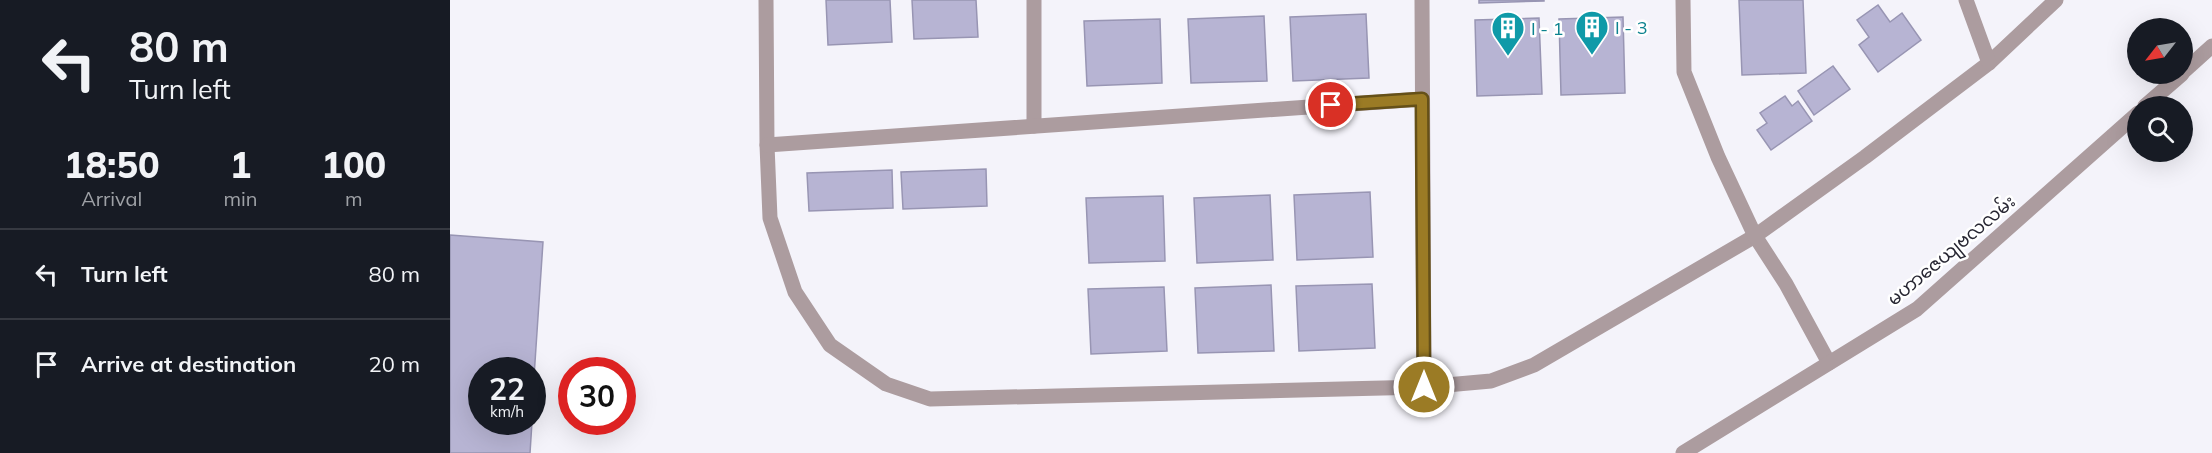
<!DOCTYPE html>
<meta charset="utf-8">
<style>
:root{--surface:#171b24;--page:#242831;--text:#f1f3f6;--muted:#9ea1a6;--line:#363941}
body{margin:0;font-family:Mulish,"Noto Sans Myanmar",sans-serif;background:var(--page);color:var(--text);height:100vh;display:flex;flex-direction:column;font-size:22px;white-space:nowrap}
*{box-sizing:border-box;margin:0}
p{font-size:20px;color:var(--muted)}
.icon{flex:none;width:33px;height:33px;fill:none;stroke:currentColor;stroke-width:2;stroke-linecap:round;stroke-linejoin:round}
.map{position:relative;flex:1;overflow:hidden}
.details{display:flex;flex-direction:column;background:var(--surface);width:450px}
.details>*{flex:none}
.top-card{background:#171b24;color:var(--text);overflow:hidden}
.needle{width:39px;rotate:239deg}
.tools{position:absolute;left:1677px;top:18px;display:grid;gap:12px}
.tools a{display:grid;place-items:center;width:66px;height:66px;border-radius:50%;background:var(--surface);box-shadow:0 6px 24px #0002;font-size:30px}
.speed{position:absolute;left:18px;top:357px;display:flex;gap:12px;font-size:30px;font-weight:700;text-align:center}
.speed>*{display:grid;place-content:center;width:78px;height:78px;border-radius:50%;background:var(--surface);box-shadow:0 6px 24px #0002;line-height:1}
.speed small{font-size:15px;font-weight:400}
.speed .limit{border:9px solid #d22;background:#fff;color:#111}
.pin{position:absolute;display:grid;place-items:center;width:51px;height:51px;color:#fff;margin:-26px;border:3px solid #fff;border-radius:50%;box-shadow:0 2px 6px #0007}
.me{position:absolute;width:66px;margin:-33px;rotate:0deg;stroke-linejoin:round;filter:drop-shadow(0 0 4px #0008)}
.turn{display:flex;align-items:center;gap:21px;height:126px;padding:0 30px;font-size:27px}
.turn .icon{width:78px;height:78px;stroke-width:2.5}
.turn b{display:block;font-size:42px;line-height:51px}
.eta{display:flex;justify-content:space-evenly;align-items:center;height:102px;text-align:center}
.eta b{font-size:36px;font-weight:800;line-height:42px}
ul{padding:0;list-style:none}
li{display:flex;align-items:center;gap:18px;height:90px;padding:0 30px;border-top:2px solid var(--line)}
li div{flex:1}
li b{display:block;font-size:22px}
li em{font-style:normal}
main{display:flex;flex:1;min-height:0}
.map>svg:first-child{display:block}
.building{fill:#b7b4d3;stroke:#9895b3;stroke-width:1.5}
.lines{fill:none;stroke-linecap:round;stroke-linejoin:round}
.minor{stroke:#ac9c9f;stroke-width:15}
.route-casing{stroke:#655018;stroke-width:15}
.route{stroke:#9b7b25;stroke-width:10}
.labels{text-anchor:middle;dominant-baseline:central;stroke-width:5;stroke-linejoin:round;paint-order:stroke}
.culture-label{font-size:18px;fill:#0d838f;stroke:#fff;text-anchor:start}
.street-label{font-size:18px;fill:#272632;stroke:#fff}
</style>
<main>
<section class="details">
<div class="top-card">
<div class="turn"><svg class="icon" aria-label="left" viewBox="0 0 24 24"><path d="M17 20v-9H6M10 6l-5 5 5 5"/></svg><div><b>80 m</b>Turn left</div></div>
</div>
<div class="eta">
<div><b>18:50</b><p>Arrival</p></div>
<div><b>1</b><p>min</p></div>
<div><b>100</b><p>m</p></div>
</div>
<ul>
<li><svg class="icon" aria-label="left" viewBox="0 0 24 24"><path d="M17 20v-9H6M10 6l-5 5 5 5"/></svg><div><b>Turn left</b></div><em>80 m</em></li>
<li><svg class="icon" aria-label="arrive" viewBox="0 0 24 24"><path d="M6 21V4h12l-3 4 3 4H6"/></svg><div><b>Arrive at destination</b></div><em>20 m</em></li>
</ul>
</section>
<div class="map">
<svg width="1762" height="453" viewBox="0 0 1762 453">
<rect width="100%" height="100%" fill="#f4f3fa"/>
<g class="building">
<polygon points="376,0 440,0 442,42 378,45"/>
<polygon points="462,0 526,0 528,37 464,39"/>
<polygon points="1029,0 1094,0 1094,1 1029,3"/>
<polygon points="1289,0 1353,0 1356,73 1292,75"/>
<polygon points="1428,5 1440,22 1452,13 1471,40 1428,72 1409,45 1419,37 1407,20"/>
<polygon points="916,14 919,78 843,81 840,17"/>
<polygon points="814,16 817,81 741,83 738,19"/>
<polygon points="1173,17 1175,93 1111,95 1109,19"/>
<polygon points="1089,18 1092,94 1027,96 1025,20"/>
<polygon points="710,19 712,83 637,86 634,21"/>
<polygon points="1383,66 1400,89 1364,115 1348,91"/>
<polygon points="1335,96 1342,106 1348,101 1362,121 1321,150 1307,130 1317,123 1310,113"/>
<polygon points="536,169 537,206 453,209 451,172"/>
<polygon points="442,170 443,208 359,211 357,173"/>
<polygon points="920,192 923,257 847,260 844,195"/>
<polygon points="820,195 823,260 747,263 744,198"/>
<polygon points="713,196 715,261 639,263 636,198"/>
<polygon points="0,235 93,242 82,407 82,370 32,370 32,422 82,422 80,453 0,453"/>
<polygon points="922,284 925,348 849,351 846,286"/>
<polygon points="821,285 824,351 748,353 745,288"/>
<polygon points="714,287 717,351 641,354 638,289"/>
</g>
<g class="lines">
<g class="minor">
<polyline points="316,0 317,145 320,218 345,292 380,345 436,384 480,399 974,387 1041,381 1084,365 1305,236 1415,157 1539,63 1606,0"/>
<polyline points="584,0 584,126"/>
<polyline points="972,0 974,387"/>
<polyline points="1233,0 1234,72 1268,157 1305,236 1336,284 1379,363"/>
<polyline points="1516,0 1539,63"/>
<polyline points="1732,73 1762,46"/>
<polyline points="1695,106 1732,74"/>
<polyline points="317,145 972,99"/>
<polyline points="1233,453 1467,309 1688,113"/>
</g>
</g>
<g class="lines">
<g class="route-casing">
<polyline id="route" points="881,105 972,99 974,387"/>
</g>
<use href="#route" class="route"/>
</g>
<defs>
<g id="building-pin" transform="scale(1.725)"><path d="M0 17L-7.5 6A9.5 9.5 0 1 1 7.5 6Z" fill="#0f9aa8" stroke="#fff"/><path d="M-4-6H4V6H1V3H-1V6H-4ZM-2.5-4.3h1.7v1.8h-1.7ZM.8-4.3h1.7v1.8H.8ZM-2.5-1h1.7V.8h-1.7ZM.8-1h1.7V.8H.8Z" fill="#fff"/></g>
</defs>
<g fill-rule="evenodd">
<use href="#building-pin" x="1142" y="27"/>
<use href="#building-pin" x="1058" y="28"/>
</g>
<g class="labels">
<g class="culture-label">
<text x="1165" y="27">I - 3</text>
<text x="1081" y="28">I - 1</text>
</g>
<g class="street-label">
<text transform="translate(1501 250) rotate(-40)">မဟာဇေယျဗလလမ်း</text>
</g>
</g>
</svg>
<div class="tools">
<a><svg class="needle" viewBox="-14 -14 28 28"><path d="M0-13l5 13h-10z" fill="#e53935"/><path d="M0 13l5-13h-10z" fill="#9ea1a6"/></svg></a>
<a><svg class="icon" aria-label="search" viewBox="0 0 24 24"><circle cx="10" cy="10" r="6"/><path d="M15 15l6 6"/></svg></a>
</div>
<div class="speed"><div>22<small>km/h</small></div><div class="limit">30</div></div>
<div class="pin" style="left:881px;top:105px;background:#d93025"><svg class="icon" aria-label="arrive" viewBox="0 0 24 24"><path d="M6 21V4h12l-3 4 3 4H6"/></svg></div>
<svg class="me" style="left:974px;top:387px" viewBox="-20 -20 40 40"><circle r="17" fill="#9b7b25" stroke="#fff" stroke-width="3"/><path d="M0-11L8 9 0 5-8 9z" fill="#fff"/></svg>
</div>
</main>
